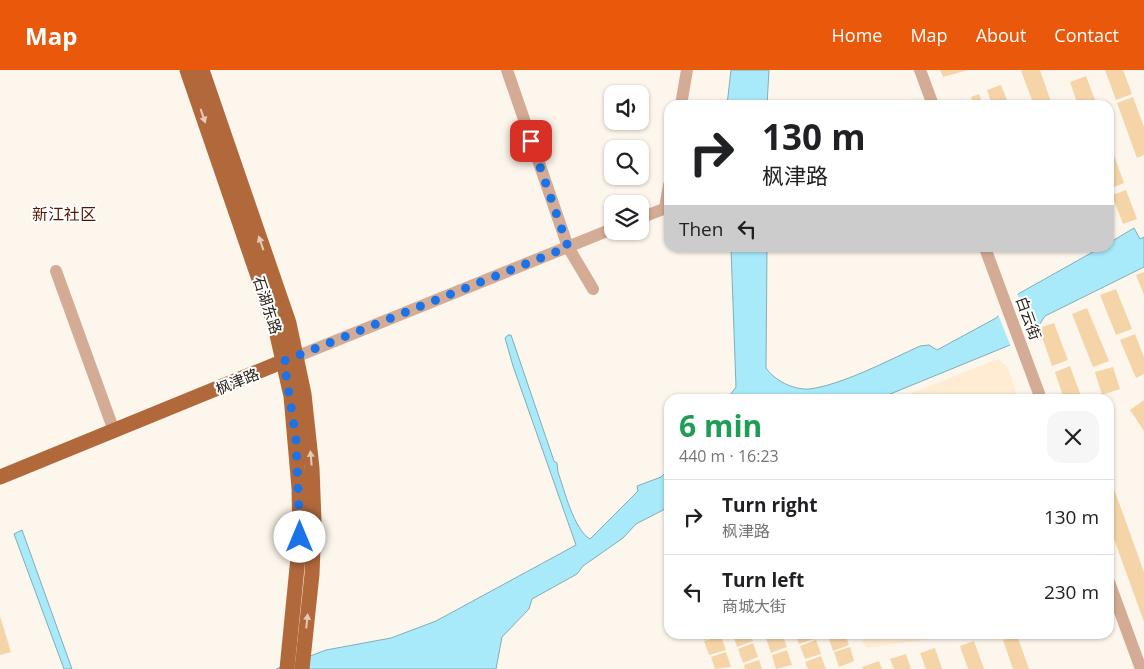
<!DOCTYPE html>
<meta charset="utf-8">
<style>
:root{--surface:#fff;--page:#f6f6f6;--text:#202124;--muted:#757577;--line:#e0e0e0;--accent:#ea580c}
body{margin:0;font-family:"Open Sans","Noto Sans SC",sans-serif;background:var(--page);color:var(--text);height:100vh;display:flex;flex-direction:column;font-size:19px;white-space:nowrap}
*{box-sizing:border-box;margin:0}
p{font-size:16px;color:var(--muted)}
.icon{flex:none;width:28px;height:28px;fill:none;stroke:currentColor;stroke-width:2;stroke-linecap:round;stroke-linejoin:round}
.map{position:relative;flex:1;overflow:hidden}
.sheet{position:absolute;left:664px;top:324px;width:450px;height:245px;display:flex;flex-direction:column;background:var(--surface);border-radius:15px;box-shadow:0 1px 4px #0004}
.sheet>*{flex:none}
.top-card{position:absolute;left:664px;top:30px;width:450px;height:152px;border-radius:15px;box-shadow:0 1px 4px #0004;background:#fff;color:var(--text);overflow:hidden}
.controls{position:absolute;left:604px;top:15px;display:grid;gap:10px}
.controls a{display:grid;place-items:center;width:45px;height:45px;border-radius:10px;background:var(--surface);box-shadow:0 1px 4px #0004;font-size:25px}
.pin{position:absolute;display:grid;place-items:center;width:42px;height:42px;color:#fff;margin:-21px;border-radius:10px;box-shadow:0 2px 8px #0006}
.me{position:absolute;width:55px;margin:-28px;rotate:0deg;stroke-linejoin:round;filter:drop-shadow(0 0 4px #0008)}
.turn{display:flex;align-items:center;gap:18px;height:105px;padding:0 15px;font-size:22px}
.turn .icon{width:65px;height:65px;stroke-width:2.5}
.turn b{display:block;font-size:35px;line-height:42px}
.then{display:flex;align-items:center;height:48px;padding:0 15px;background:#0003;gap:10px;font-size:19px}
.round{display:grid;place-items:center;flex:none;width:52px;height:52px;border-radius:15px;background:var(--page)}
.summary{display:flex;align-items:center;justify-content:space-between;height:85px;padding:0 15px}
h1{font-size:30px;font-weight:700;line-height:38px;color:#1e9e55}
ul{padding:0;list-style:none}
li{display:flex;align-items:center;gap:15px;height:75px;padding:0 15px;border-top:1px solid var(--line)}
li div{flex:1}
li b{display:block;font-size:19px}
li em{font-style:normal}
header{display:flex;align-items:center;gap:30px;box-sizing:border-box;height:70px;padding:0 25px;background:var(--accent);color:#fff}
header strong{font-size:24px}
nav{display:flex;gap:28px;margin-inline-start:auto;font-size:18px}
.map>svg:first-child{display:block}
.built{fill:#ffecd3}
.water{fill:#a8e9fa;stroke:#82aeb7}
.pier{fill:#fdf6ec}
.building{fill:#f5d5a8}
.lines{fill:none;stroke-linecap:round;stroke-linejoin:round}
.minor{stroke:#d4ab94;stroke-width:12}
.major{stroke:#b1693c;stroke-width:15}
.oneway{fill:#e4cabb}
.route{stroke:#1a73e8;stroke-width:9;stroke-dasharray:0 16.2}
.labels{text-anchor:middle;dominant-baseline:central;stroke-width:4;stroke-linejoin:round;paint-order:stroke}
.street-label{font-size:15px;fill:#2b241b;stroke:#fff}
.neighbourhood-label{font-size:16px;fill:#571601;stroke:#fff}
</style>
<header>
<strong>Map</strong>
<nav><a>Home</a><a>Map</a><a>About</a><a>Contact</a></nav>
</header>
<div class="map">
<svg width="1144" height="599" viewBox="0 0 1144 599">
<rect width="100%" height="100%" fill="#fdf6ec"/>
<g class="built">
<polygon points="998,289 1007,296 1019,329 896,329"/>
<polygon points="860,564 968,564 866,578"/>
</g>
<g class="water">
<polygon points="731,0 769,0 767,35 727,35"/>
<path d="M1134,158L1140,169L1144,167V197L1045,246L1032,266L878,329H727L736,317L731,178H767L766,298C774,310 793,320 809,319C842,315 889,290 920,276L929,275L937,280L996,248L1018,224L1100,178H1109V173Z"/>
<path d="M508,265H511L554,391L557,393L558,402C564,419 574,460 590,469L638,421L637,416L661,407L669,399V437L636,454L623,468L583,496L577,504L532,529L529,539L502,567L496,599H276L326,580L391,568L436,551L576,475L513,296L505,268Z"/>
<polygon points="22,460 72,599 64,599 14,464"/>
</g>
<polygon class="pier" points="1017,223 1034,266 1011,277 997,242"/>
<g class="building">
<polygon points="940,0 968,0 943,7"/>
<polygon points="1024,0 1040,0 1052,35 1034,35 1021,1"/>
<polygon points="1105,0 1123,0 1132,24 1116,30"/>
<polygon points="1086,6 1097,35 1078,35 1070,12"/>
<polygon points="1001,15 1009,35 992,35 987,20"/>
<polygon points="979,24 983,35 974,35 971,27"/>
<polygon points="1133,27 1144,57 1144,85 1137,88 1117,33"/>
<polygon points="1109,71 1124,113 1109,119"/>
<polygon points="1126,120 1137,149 1123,154 1112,125"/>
<polygon points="1144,202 1144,225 1136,205"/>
<polygon points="1116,219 1132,259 1116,265 1100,225"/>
<polygon points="1087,238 1109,291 1093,297 1072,244"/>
<polygon points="1054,253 1068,290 1052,296 1039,258"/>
<polygon points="1135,264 1144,287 1144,304 1136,308 1120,270"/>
<polygon points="1070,296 1082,329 1064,329 1055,302"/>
<polygon points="1113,297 1120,319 1102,325 1095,302"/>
<polygon points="1144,330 1144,361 1130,340"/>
<polygon points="1109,405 1144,502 1144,552 1109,455"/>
<polygon points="0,546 11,582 0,585"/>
<polygon points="702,564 720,564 704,570"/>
<polygon points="733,564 751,564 753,571 737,577"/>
<polygon points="779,564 782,564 787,577 771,583 766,568"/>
<polygon points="795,564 814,564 816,568 799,574"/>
<polygon points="835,564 845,564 849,575 833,581 828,566"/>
<polygon points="1017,565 1029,599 1013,599 1003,570"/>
<polygon points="721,566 726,580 709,585 704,571"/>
<polygon points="816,570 821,584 805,589 800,576"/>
<polygon points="974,571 984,599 968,599 960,576"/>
<polygon points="753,573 758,587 743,593 738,579"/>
<polygon points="850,577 854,591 839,597 834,582"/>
<polygon points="935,578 942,599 926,599 920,583"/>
<polygon points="787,580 792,595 776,599 772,585"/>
<polygon points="726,582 731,597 715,599 711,587"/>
<polygon points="906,584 911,599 894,599 890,589"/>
<polygon points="821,586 826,599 808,599 805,592"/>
<polygon points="759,590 762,599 745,599 744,595"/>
<polygon points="879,591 882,599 863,599 862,597"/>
</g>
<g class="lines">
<g class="minor">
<polyline points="507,0 568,177 593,219"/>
<polyline points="920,0 933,35"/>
<polyline points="681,35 687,0"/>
<polyline points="665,138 669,115"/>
<polyline points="640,148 669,137"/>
<polyline points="985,178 1041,329"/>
<polyline points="56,201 114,361"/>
<polyline points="288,290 612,159"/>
<polyline points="1109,512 1141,599"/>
</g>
<g class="major">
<polyline points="187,0 275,256 291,326 299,418 300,467 287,599"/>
<polyline points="202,0 289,253 304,324 312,398 314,451 312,504 302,599"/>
<polyline points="0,407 284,291"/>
</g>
</g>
<defs><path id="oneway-solid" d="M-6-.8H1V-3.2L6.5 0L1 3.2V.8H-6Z" transform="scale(1.25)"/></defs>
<g class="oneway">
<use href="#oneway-solid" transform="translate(203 46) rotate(71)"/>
<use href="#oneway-solid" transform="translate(261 173) rotate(-109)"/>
<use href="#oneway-solid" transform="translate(311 388) rotate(-95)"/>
<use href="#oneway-solid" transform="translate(307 551) rotate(-84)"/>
</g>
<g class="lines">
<polyline class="route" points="300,467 296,369 284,291 568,177 531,71"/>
</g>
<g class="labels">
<g class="street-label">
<text transform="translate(268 235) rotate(72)">石湖东路</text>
<text transform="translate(1029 248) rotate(70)">白云街</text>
<text transform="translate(237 311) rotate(-22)">枫津路</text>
</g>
<g class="neighbourhood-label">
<text x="64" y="144">新江社区</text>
</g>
</g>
</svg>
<div class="controls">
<a><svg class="icon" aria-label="sound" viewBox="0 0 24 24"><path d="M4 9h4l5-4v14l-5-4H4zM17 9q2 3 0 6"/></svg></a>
<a><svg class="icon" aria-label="search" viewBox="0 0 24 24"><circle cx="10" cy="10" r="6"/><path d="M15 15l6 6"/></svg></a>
<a><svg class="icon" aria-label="layers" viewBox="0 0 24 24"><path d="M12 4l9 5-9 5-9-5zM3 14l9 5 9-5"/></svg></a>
</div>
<div class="pin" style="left:531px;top:71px;background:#d93025"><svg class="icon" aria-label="arrive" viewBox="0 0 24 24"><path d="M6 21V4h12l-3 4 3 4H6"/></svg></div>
<svg class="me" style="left:300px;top:467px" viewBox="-20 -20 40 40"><circle r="19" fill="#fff"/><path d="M0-13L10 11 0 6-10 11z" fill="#1a73e8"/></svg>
<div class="top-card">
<div class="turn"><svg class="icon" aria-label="right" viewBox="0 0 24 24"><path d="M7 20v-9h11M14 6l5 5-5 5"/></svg><div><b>130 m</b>枫津路</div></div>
<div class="then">Then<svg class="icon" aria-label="left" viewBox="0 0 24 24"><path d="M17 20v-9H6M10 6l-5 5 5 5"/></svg></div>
</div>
<section class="sheet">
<div class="summary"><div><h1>6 min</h1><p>440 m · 16:23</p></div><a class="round"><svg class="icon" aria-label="close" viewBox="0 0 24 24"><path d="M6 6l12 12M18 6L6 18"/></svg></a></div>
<ul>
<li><svg class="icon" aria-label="right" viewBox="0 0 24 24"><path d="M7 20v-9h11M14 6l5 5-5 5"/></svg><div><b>Turn right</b><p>枫津路</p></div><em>130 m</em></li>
<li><svg class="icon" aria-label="left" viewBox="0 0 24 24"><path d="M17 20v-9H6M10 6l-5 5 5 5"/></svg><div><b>Turn left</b><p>商城大街</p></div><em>230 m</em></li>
</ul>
</section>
</div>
